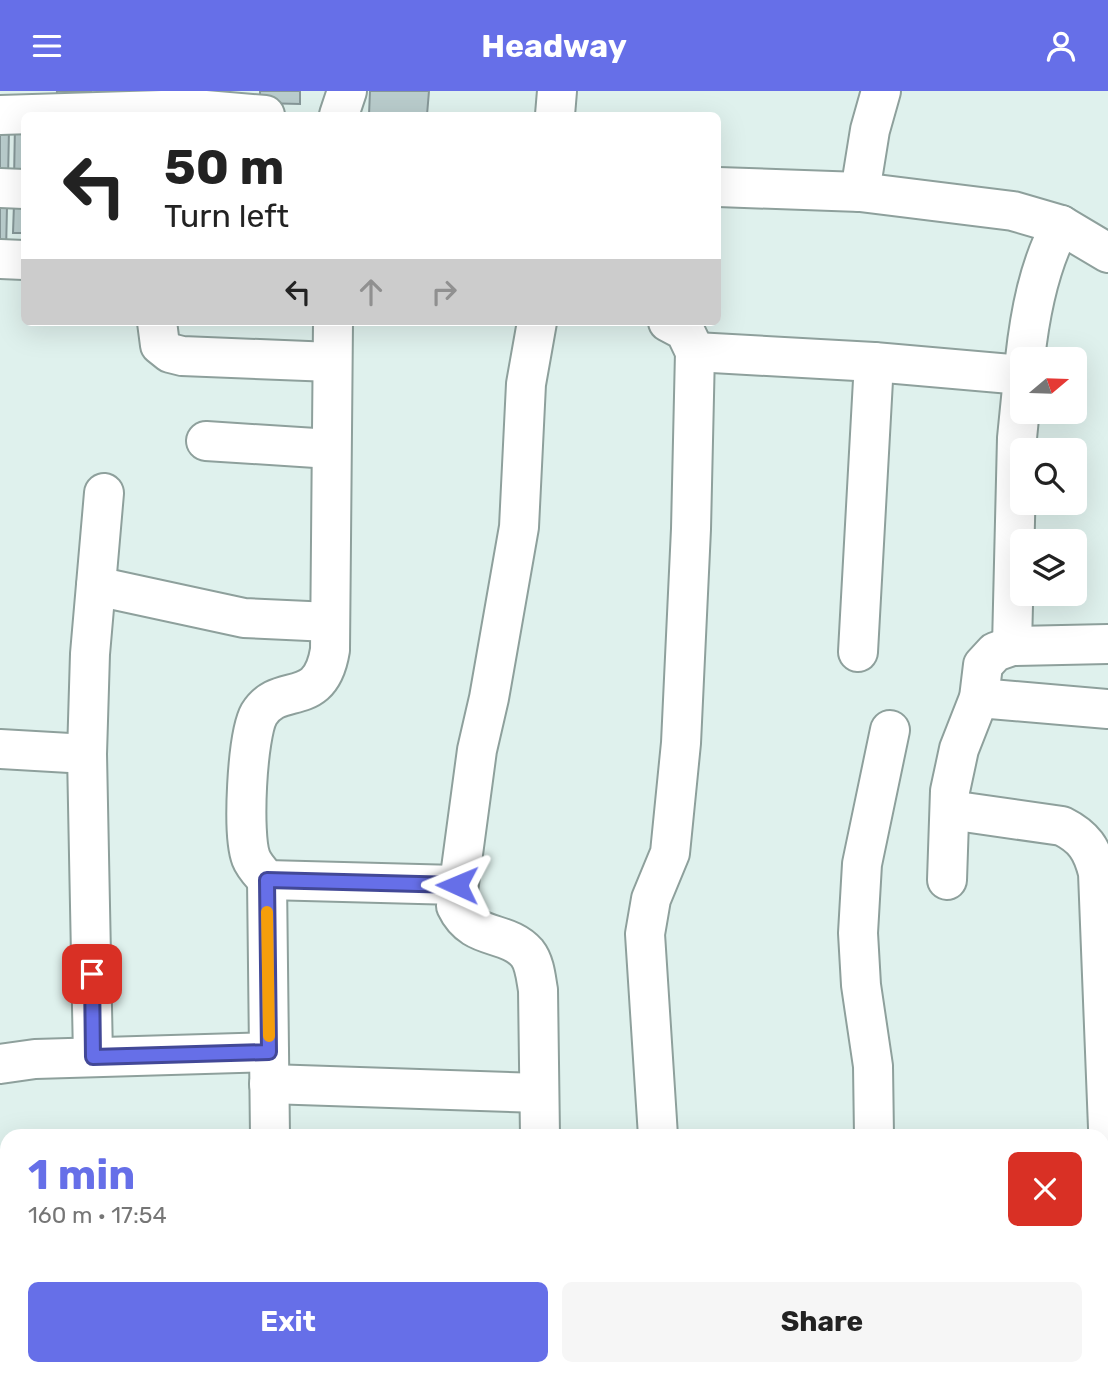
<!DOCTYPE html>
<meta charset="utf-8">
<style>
:root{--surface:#fff;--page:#f6f6f6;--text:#222;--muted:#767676;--accent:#666fe8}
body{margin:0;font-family:Rubik,sans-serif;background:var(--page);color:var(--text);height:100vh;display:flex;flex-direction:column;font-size:26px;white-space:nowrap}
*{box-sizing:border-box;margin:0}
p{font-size:23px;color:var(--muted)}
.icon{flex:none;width:38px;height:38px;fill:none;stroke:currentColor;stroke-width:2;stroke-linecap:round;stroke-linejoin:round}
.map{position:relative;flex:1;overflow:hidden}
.drawer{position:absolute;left:0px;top:1038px;width:1110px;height:247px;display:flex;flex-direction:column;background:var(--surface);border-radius:21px 21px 0 0;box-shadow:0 7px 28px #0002}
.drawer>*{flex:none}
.hud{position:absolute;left:21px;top:21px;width:700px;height:214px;border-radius:10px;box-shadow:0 7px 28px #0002;background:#fff;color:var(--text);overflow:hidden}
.needle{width:46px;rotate:71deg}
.tools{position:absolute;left:1010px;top:256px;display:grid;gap:14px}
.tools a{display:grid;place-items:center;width:77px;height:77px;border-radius:10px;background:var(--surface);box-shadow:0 7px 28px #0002;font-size:35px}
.pin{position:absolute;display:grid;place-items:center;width:60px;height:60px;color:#fff;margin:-30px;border-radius:14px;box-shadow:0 4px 10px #0006}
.me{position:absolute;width:77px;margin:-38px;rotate:271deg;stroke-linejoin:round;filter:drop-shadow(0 0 5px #0008)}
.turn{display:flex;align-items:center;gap:24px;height:147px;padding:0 28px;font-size:32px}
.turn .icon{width:91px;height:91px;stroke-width:2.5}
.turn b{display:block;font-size:49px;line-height:60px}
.lanes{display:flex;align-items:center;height:66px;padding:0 28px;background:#0003;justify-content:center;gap:35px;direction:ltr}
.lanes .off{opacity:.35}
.round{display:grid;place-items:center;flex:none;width:74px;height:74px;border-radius:10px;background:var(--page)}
.summary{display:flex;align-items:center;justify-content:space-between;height:119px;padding:0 28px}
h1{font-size:42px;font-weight:700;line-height:52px;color:var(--accent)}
.primary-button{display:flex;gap:14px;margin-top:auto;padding:14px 28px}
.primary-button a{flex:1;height:80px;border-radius:10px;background:var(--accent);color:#fff;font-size:28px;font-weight:700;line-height:80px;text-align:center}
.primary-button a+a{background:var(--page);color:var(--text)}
header{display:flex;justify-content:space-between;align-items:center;height:91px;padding:0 28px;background:var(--accent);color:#fff;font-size:32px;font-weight:700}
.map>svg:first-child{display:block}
.building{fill:#b9cccc;stroke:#869798;stroke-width:2}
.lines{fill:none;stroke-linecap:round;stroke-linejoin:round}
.minor-casing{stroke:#8ea09c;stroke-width:42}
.minor{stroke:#fff;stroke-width:38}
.route-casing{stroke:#424897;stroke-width:18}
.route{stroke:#666fe8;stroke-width:12}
.slow{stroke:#f59e0b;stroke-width:12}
</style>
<header><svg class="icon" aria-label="menu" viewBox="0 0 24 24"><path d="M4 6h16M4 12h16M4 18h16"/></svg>Headway<svg class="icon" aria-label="person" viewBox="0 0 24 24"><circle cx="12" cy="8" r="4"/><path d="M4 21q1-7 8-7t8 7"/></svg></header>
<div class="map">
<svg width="1108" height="1284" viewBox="0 0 1108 1284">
<rect width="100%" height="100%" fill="#dff1ed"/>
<g class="building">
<polygon points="57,0 91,0 91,16 56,15"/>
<polygon points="260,0 300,0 300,13 260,12"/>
<polygon points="370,0 429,0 427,24 369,24"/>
<polygon points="15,32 24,32 24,91 14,91"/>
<polygon points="0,38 9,38 8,89 0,89"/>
<polygon points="14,113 24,113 24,142 13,142"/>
<polygon points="0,116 7,116 6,161 0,161"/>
</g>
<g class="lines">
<g class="minor-casing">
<g id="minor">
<polyline points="0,24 194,18 265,24"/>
<polyline points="339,24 347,0"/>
<polyline points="555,24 557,0"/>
<polyline points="718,96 860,101 1013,120 1061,134 1108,162"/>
<polyline points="0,97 24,98"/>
<polyline points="860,101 870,39 881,0"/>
<polyline points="0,168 24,169"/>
<polyline points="157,231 160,254 170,262 182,265 332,271"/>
<path d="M333,231L330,559C320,620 280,589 259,623C247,644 242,744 251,767C254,775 261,782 267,789L457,794"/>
<path d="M537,231L526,293L519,436L489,607L477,659L456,815C473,851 506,838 527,862C535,872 536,888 538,899L540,1045"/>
<polyline points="695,261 874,271 1022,284"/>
<path d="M1025,268C1030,222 1039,174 1061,134"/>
<polyline points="206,350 331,358"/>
<polyline points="96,495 244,527 330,531"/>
<polyline points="1012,555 1017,347 1022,297"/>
<polyline points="858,561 874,271"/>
<polyline points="979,607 1108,618"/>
<polyline points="0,658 87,663"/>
<path d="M950,719L1062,735C1084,746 1092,758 1098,782L1108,1037"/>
<polyline points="267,789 270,1045"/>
<polyline points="947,789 950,700 959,658 979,607 983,574 995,561 1012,555 1108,553"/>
<polyline points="93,966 87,663 90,563 104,402"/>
<polyline points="0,973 35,968 269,961"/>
<polyline points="269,993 539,1002"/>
<polyline points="658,1045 645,843 651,808 670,762 681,652 691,438 695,261 685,240 668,231"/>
<polyline points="874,1045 873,975 861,894 858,842 862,773 890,639"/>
<polyline points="1102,1091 1108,1090"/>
<polyline points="0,1209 7,1209"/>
<polyline points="27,1278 28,1284"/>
<polyline points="397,1278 397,1284"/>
<polyline points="673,1278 673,1284"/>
<polyline points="884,1278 884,1284"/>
<polyline points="1013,1278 1013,1284"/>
<polyline points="1052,1284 1108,1280"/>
</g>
</g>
<use href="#minor" class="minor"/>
</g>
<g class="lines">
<g class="route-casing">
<polyline id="route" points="92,883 93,966 269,961 267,789 457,794"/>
</g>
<use href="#route" class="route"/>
<polyline class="slow" points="267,821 269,945"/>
</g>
</svg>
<div class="tools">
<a><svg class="needle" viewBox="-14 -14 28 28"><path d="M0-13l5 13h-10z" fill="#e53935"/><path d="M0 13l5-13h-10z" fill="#767676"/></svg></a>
<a><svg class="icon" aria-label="search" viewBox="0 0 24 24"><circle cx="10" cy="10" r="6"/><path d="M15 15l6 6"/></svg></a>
<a><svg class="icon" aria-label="layers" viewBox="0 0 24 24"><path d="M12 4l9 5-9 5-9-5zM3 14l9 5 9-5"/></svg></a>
</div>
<div class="pin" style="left:92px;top:883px;background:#d93025"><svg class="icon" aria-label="arrive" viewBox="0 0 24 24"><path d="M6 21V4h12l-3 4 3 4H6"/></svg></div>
<svg class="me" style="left:457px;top:794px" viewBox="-20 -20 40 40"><path d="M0-17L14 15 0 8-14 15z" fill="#666fe8" stroke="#fff" stroke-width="4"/></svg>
<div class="hud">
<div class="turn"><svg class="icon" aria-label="left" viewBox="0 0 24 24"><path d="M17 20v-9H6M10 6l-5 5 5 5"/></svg><div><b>50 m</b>Turn left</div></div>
<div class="lanes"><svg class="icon" aria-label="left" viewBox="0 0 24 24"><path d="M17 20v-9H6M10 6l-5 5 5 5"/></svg><svg class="icon off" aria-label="ahead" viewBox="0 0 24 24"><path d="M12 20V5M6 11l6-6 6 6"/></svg><svg class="icon off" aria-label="right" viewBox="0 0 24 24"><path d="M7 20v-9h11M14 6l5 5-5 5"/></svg></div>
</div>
<section class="drawer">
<div class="summary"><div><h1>1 min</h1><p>160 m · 17:54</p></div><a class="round" style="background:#d93025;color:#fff"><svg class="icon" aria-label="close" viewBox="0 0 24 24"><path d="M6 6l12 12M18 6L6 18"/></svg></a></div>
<div class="primary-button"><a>Exit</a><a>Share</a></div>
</section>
</div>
